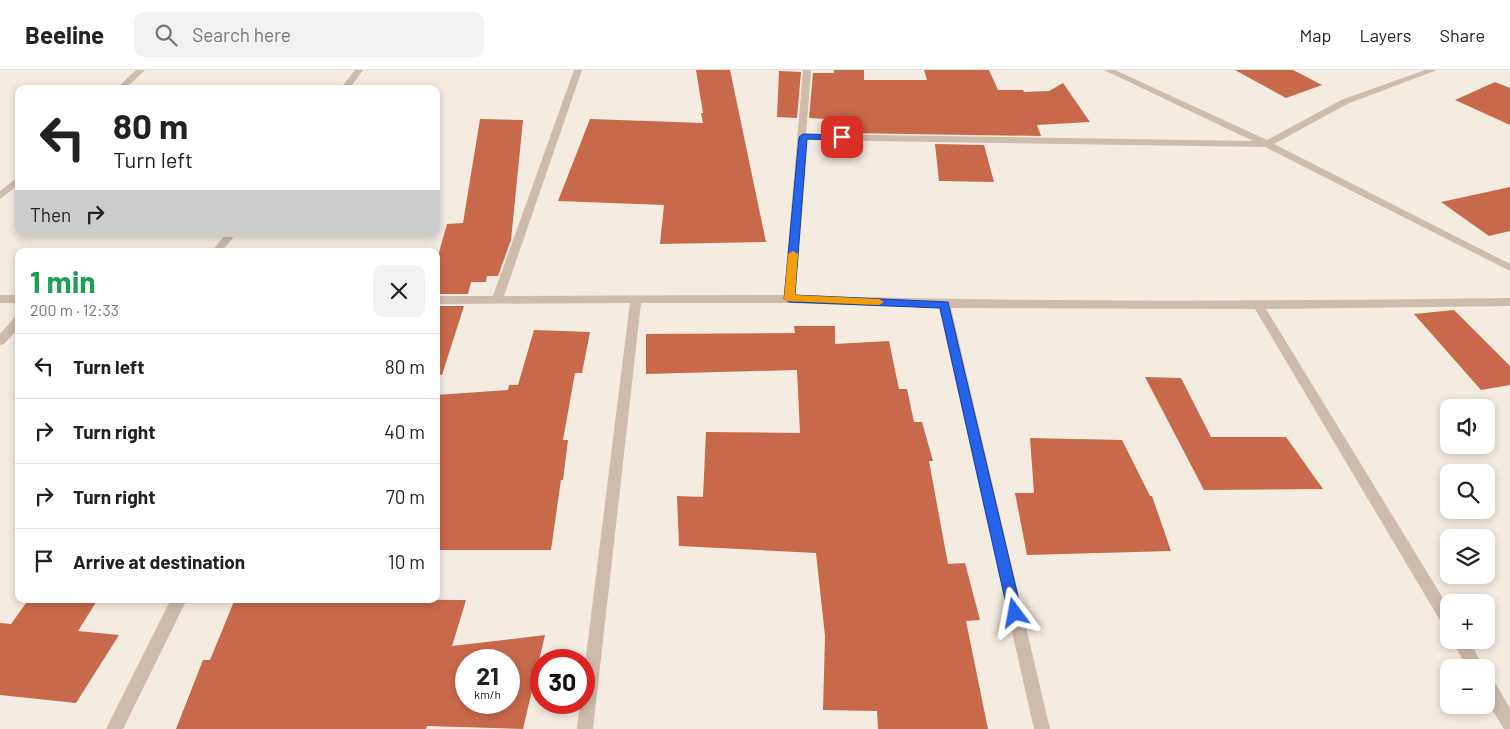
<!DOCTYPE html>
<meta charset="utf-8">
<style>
:root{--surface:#fff;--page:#f2f2f2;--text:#222;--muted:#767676;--line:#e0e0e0}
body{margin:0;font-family:Barlow,sans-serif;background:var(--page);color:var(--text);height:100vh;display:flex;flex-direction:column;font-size:19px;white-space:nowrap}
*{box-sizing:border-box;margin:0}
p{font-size:16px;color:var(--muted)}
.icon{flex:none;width:28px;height:28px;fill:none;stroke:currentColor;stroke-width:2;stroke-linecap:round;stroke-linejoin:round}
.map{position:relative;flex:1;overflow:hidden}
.drawer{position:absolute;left:15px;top:178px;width:425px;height:355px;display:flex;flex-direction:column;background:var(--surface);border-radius:10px;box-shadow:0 2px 8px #0003}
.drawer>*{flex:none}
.top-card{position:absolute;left:15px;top:15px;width:425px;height:152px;border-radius:10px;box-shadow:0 2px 8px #0003;background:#fff;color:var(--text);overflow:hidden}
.controls{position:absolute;left:1440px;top:329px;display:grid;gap:10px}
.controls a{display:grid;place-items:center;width:55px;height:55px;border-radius:10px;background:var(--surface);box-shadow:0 2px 8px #0003;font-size:25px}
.speed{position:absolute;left:455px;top:579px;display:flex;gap:10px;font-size:25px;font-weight:700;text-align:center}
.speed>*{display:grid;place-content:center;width:65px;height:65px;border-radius:50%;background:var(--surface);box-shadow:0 2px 8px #0003;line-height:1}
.speed small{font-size:12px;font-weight:400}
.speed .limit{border:8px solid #d22;background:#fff;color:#111}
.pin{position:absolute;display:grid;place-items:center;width:42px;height:42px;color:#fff;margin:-21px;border-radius:10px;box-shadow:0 2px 8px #0006}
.me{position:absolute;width:55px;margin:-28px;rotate:347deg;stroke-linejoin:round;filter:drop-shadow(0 0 4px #0008)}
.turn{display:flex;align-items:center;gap:18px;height:105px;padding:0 15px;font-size:22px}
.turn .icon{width:65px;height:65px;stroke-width:2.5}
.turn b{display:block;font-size:35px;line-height:42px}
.then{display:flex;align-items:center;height:48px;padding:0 15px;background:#0003;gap:10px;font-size:19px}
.round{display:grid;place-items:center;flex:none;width:52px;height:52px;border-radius:10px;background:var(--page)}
.headline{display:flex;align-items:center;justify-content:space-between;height:85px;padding:0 15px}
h1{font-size:30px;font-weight:700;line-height:38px;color:#1e9e55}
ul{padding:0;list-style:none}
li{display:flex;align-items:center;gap:15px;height:65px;padding:0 15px;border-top:1px solid var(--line)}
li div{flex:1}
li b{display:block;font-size:19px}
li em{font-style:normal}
header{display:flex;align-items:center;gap:30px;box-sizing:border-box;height:70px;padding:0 25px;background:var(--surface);border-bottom:1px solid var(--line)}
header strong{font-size:24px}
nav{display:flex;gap:28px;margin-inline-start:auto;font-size:18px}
.search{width:350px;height:45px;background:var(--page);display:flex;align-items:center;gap:12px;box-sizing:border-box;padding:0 18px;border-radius:10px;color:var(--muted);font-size:19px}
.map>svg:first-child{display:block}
.building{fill:#c8694b;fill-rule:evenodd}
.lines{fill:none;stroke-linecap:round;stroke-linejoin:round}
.street{fill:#cdbbac;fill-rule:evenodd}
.route{fill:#2563eb;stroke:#184099}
.slow{fill:#f59e0b}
</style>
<header>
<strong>Beeline</strong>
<div class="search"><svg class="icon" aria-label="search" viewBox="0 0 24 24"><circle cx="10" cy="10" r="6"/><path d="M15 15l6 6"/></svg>Search here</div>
<nav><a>Map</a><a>Layers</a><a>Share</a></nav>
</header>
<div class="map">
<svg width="1510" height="659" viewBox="0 0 1510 659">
<rect width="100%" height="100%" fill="#f4ebe1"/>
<g class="building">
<polygon points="696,0 730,0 766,172 660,174 664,135 558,131 590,49 703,53 701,43 703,43"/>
<polygon points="834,0 864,0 864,10 927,10 924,0 989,0 998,20 1023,20 1024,22 1049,21 1063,13 1090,52 1037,55 1041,66 845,63 845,50 809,48 813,3 834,3"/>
<polygon points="1235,0 1293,0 1322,15 1286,28"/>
<polygon points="779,1 801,2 797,48 777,47"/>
<polygon points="1495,12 1510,18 1510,55 1455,30"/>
<polygon points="480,49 523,50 511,170 498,206 487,206 486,212 471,212 468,224 436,224 436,193 447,154 463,153"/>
<polygon points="935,74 984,75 994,112 939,111"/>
<polygon points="1510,117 1510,161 1489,166 1441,132"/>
<polygon points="436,236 464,236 442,305 436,304"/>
<polygon points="1454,240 1510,296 1510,315 1481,320 1414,244"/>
<polygon points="794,256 835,256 835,274 889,271 899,319 907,319 914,352 922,352 933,391 929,391 948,494 965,493 980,550 966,551 988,659 878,659 877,641 823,640 825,566 816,483 679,476 677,426 703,427 706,362 800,363 797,300 646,304 646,264 795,263"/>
<polygon points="534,260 590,262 582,303 575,303 563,370 568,370 563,410 561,410 551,480 436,480 436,325 508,320 509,315 518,315"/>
<polygon points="1145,307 1181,308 1211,367 1286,367 1323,419 1204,420"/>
<polygon points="1030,368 1122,370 1150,426 1152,426 1171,481 1027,485 1015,423 1034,423"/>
<polygon points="29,529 98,529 78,561 119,565 76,633 0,625 0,553 11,554"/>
<path d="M235,529L466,530L452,576L545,565L523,659L427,656L426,659H176L203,590H210ZM466,590H509V632H466Z"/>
</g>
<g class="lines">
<g class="street">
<polygon points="136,0 145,0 125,19 116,19"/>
<polygon points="355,0 363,0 349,19 340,19"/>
<path d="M574,0H582L504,226L784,225L803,0H811L806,64L1253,71L1104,0H1115L1267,70L1341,30L1425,0H1437L1347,34L1274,74L1510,194V201L1265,77L806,70L795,225C1033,233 1272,231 1510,228V236L1266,239L1449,538V559L1444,557L1255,239L951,238L1050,659H1034L939,238L789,233H641L593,659H577L580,632H584V602L630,233L436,234V226H493Z"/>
<polygon points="19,106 19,114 0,129 0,121"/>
<polygon points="226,164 236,164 222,181 212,181"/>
<rect x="0" y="225" width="19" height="8"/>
<polygon points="19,246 19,258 4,274 0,275 0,264 15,247"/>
<polygon points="171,529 187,529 123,659 106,659"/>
<polygon points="1452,570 1469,570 1484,598 1467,598"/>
<polygon points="1486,606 1492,608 1510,638 1510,659 1504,659 1486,630"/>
</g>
</g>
<polygon class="route" points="803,64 842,65 846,67 842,70 807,69 795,225 948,232 1022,543 1020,548 1015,550 1010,548 1008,543 940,238 789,232 784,229 799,67"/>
<polygon class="slow" points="793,181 798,184 795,225 879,229 884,232 879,235 786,231 784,229 788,184"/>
</svg>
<div class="controls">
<a><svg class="icon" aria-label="sound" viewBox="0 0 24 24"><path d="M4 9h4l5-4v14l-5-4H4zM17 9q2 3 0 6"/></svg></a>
<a><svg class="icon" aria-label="search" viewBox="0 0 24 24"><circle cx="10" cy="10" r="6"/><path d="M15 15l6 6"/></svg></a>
<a><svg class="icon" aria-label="layers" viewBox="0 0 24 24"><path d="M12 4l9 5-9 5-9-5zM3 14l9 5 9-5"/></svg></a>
<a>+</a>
<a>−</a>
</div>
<div class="speed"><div>21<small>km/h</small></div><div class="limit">30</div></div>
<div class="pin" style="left:842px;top:67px;background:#d93025"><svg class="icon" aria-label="arrive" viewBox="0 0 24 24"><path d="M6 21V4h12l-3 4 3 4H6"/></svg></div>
<svg class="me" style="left:1015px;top:543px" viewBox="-20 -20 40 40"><path d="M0-17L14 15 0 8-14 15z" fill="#2563eb" stroke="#fff" stroke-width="4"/></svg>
<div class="top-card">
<div class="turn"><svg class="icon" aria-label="left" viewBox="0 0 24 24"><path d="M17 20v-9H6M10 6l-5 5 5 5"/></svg><div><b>80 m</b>Turn left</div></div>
<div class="then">Then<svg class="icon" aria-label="right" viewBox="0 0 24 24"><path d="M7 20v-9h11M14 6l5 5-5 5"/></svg></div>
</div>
<section class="drawer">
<div class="headline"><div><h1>1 min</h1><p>200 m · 12:33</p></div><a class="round"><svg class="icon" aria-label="close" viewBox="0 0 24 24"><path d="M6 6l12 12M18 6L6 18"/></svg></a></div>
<ul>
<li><svg class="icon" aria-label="left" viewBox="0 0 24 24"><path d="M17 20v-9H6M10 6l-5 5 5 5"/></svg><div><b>Turn left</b></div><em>80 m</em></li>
<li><svg class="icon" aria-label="right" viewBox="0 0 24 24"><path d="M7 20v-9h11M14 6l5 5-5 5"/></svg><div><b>Turn right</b></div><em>40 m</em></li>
<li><svg class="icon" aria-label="right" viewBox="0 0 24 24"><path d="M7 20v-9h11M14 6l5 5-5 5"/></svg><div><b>Turn right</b></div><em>70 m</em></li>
<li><svg class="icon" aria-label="arrive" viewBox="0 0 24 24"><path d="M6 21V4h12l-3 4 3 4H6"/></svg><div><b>Arrive at destination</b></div><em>10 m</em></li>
</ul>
</section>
</div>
